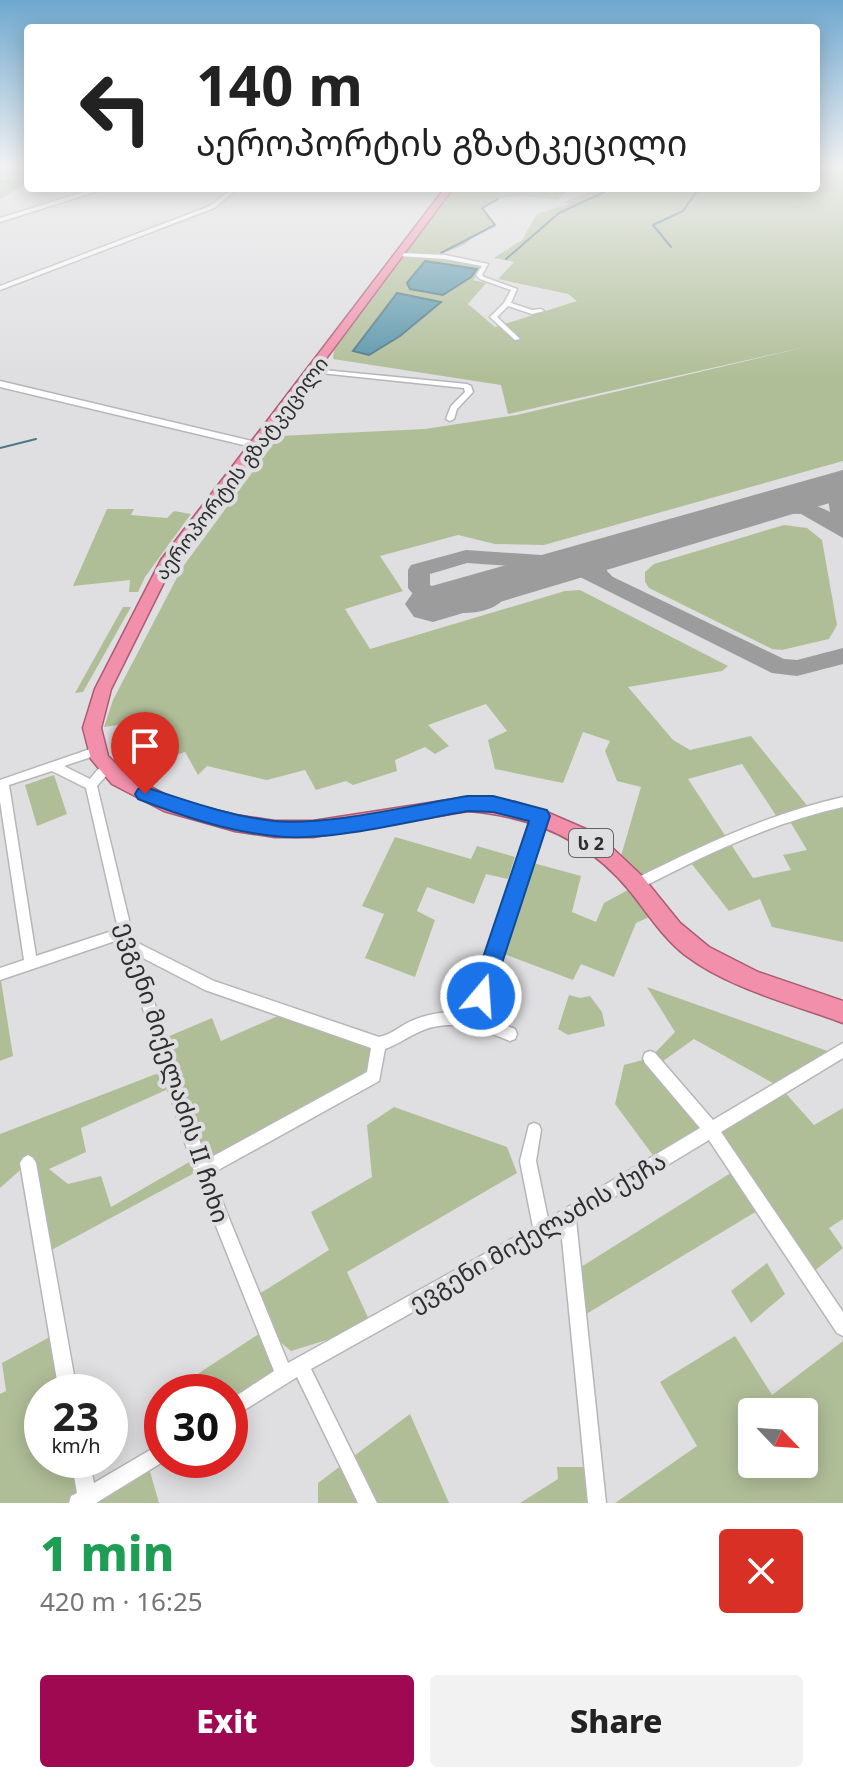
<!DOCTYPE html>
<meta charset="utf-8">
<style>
:root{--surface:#fff;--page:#f2f2f2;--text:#222;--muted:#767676;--accent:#9e0952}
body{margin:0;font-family:Georgia,"Noto Sans Georgian",serif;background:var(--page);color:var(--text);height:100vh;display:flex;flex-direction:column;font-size:30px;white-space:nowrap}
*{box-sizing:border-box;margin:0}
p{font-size:26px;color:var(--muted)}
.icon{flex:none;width:44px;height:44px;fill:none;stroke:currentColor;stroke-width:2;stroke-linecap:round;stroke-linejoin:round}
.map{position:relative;height:1503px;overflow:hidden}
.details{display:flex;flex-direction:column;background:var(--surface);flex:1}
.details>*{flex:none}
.hud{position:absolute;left:24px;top:24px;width:796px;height:168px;border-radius:8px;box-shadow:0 4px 20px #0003;background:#fff;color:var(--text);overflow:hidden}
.needle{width:52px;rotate:115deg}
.fabs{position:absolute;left:738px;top:1398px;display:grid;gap:16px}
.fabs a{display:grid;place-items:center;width:80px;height:80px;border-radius:8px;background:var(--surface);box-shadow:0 4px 20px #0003;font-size:40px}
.speed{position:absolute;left:24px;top:1374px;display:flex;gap:16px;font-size:40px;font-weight:700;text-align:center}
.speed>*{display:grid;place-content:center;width:104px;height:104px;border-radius:50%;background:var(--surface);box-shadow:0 4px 20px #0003;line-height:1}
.speed small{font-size:20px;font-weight:400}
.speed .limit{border:12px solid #d22;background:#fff;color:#111}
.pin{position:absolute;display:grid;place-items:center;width:68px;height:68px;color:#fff;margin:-82px -34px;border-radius:50% 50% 50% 0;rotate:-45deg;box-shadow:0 0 8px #0007}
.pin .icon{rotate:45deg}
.me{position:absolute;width:88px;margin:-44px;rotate:18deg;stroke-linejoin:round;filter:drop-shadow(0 0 6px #0008)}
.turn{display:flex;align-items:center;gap:28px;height:168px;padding:0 40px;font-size:36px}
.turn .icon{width:104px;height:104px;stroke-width:2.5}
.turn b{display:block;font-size:56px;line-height:68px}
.round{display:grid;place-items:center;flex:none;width:84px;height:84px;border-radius:8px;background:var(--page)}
.headline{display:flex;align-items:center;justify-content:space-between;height:136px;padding:0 40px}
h1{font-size:48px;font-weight:800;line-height:60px;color:#1e9e55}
.action{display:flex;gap:16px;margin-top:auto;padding:16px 40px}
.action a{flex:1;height:92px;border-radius:8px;background:var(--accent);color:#fff;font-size:32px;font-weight:800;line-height:92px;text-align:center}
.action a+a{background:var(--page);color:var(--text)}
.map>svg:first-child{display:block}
.green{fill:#b0be98;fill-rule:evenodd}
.water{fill:#5996aa;stroke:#4c7785;stroke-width:2}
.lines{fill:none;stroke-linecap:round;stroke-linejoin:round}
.stream{stroke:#4c7785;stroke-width:2}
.taxiway{fill:#9c9c9d;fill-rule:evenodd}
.runway{fill:#9c9c9d;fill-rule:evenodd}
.minor-casing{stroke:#b5b6b7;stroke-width:3}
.tertiary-casing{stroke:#b5b6b7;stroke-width:3}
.trunk-casing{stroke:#ab5c72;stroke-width:3}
.minor{fill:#fff;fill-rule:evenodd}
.tertiary{fill:#fff;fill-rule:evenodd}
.trunk{fill:#f290ac;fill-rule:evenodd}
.route{fill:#1a73e8;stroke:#114b97;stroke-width:2}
.labels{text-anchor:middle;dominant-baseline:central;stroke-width:8;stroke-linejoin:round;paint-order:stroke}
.shield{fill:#dfdfe1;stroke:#636364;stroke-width:2}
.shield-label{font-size:18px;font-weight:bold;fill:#2e2e2e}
.street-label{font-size:20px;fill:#2e2e2e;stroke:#dfdfe1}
.near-street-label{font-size:24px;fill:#2e2e2e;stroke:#dfdfe1}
</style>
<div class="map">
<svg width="843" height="1503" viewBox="0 0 843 1503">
<rect width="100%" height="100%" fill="#dfdfe1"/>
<g class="green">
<path d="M816,165H843V461L544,545L495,544L458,535L380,556L403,591L345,609L370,649L565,591L580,590L728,666L722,671L628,687L673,740L690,750L751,736L809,808L843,802V942L772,927L760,899L729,911L687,858L638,884L658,913L636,923L614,977L581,964L573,980L496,951L526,861L581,876L572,912L596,922L604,903L637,885L619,863L641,787L617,781L605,751L610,741L583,732L563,783L495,769L488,740L507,731L486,704L428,725L449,746L435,754L425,747L395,760L397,771L353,785L346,781L316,790L305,770L267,780L207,766L198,775L185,752L148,764L125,753L144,721L104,727L113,700L182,568L279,436L425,429L517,415L810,346L508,414L501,385L333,359L334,350L453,188L569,189L558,200C535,197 500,190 482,209L495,225C482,229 477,233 468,242C458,250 441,252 430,255L486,265L473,280L486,283L468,304L495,327L577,301L568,294L498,279L514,262L494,258L522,240L537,214L570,204L565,202L598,188H816ZM397,293L441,302L353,352V351ZM742,764L777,817L786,815L807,850L783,855L791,870L753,878L688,779Z"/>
<polygon points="16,166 28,166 28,183 0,199 0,180 17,178 0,177 0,173 8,172"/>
<polygon points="107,509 134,509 131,515 167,518 174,511 191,514 145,577 138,592 129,592 130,580 73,586"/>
<polygon points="784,525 807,528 822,540 837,625 829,639 782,650 772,649 649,588 645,582 645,572 654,564"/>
<polygon points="123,607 131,607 83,692 75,693"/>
<polygon points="54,775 67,814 37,826 25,785"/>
<polygon points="395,837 471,859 477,846 515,857 508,879 486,874 474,904 427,887 417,911 435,920 415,977 365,958 384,914 362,906"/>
<polygon points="0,974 13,1056 0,1061"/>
<path d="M647,987L836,1054L781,1088L814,1125L843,1108V1219L829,1228L843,1248L808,1276L762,1208L578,1319L573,1272L737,1169L711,1130L658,1162L615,1104L624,1065L650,1058L675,1032ZM694,1039L780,1087L711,1129L656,1066Z"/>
<polygon points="569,995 580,998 590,996 602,1012 605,1026 568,1035 558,1029"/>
<path d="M287,1012L379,1044L374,1076L44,1254L27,1164L0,1188V1134L169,1069L160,1040L212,1018L221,1041ZM175,1086L198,1157L111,1207L101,1176L68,1184L49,1169L86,1152L81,1128Z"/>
<polygon points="394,1107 507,1147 517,1173 347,1272 372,1326 291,1351 267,1331 276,1370 230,1407 230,1392 170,1392 265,1330 253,1298 329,1250 311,1212 372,1177 367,1125"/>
<polygon points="767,1263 785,1294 751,1323 731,1291"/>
<polygon points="57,1333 68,1392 42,1392 42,1460 79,1460 82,1497 73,1503 0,1503 0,1394 6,1391 2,1363"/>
<path d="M735,1336L772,1395L843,1341V1503H615L697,1446L660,1382ZM804,1412V1464H752V1412Z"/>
<polygon points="410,1414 449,1503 318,1503 318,1483"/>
<polygon points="147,1461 159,1503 78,1503"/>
<polygon points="557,1467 593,1467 596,1497 588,1503 520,1503 558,1479"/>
</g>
<g class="water">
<polygon points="425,261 477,269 471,277 443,295 410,289 407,283"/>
<polygon points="397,293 441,302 400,336 369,355 353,351"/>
</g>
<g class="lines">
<g class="stream">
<polyline points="671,247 653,225 683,211 699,188"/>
<polyline points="441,253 495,225 482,208 498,199"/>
<polyline points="506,259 559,213 613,188"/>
<polyline points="0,448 36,439"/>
</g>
<g class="taxiway">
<path d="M843,483V538L801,514L765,513L755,507C771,490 812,502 830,512L828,498L836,485Z"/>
<path d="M622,543L632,549L629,554L607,563V571L613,577L784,659L797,660L843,648V664L797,676L772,673L566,570L467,563L430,574V585C456,603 477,603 497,578H513L516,583C510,592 504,601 495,606C469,620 425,612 408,588V570L411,565L466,550L570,557L585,563L590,554Z"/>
</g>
<polygon class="runway" points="843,470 843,499 433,622 414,617 405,604 414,591"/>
<g class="minor-casing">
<g id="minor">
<polygon points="233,188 239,188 214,208 0,290 0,286 210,206"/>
<polygon points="401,253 445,255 488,264 482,275 484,277 517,289 511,303 532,310 541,309 544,311 532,314 508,306 497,317 520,339 515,340 490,317 504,303 511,290 480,279 476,275 482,266 445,259 399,256 398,255"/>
<polygon points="313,369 467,384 471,386 473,392 457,409 454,419 450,421 446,419 451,406 465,392 464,388 311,372 309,371"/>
<path d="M96,747L101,751L100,754L64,766L90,779C95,773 102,762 111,765L113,768L97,786L134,941L214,981L379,1037C390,1035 399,1027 409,1022C428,1013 448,1010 469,1013L534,816L536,813H544L546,816L481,1016L515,1029L517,1034L515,1039L510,1041C481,1029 450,1017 419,1032C407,1037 397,1045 385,1049L379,1081L211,1174L288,1363L533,1227L520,1161L529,1125L534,1123L539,1125L541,1130L536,1161L548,1219L700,1128L645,1063L643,1058L645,1053L650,1051L655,1053L713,1120L843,1043V1058L721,1132L843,1312V1336L837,1333L709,1140L576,1220L606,1503H588L561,1229L311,1369L377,1503H358L297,1377L230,1419V1400L274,1371L194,1171L121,939L0,980V968L24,960L0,801V780ZM52,771L86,788L118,929L36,956L9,785ZM139,956L205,990L371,1048L367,1072L206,1160Z"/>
<path d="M843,797V807C771,823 707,854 641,888L637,889L633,888L631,884L633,880C701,846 768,814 843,797Z"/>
<polygon points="28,1155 33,1158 36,1163 77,1392 59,1392 20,1163 23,1158"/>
<polygon points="162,1443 162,1460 166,1460 96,1503 69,1503 71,1496 77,1493 71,1460 89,1460 94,1483"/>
</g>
</g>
<g class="tertiary-casing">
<g id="tertiary">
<polygon points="97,188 107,188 0,222 0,218"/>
<polygon points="0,381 256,442 261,445 256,448 0,387"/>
</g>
</g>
<g class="trunk-casing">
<path id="trunk" d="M445,188H453L173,564L111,689L101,728L108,756L126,774L176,800L235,815L275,821H313L468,797L515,802L544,811L588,830L607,843L642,876L680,923L709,947L758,972L843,1001V1023C790,1003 730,989 685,955C662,937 647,912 629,890C587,839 532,816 468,811L313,837H275L235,831L164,811L112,784L91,759L83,728L95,689L161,560Z"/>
</g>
<use href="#minor" class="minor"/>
<use href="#tertiary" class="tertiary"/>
<use href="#trunk" class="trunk"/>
</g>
<linearGradient id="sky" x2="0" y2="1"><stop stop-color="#6fa8cf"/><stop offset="0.44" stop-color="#f1f1f2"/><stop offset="1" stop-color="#f1f1f2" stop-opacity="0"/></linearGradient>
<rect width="843" height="376" fill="url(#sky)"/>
<path class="route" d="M145,787C188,801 229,816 274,821C329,826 412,805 468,796H493L547,810L550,816L489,1003L481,1006L473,1003L470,996L529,821L493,812L468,811C413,820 327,843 274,836C226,831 182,816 138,799L135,794L138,789Z"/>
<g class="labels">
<rect class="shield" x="569" y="829" width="44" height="28" rx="6"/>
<g class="shield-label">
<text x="591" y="843">ს 2</text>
</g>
<g class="street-label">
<text transform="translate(241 468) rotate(-53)">აეროპორტის გზატკეცილი</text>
</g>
<g class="near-street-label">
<text transform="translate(174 1072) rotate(72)">ევგენი მიქელაძის II ჩიხი</text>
<text transform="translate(537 1231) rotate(-30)">ევგენი მიქელაძის ქუჩა</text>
</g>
</g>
</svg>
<div class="fabs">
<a><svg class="needle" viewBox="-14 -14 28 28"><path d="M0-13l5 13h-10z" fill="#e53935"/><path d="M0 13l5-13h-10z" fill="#767676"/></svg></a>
</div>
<div class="speed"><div>23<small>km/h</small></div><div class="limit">30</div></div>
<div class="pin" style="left:145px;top:794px;background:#d93025"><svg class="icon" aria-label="arrive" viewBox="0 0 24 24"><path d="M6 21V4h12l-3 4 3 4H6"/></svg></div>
<svg class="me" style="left:481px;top:996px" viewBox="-20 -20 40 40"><circle r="17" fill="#1a73e8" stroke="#fff" stroke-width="3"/><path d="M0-11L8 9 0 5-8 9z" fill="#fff"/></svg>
<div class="hud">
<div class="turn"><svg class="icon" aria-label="left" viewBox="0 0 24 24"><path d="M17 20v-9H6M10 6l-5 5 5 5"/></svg><div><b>140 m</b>აეროპორტის გზატკეცილი</div></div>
</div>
</div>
<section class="details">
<div class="headline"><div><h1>1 min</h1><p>420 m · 16:25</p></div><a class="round" style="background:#d93025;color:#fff"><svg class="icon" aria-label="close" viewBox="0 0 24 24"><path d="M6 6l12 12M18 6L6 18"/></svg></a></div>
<div class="action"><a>Exit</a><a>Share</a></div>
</section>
